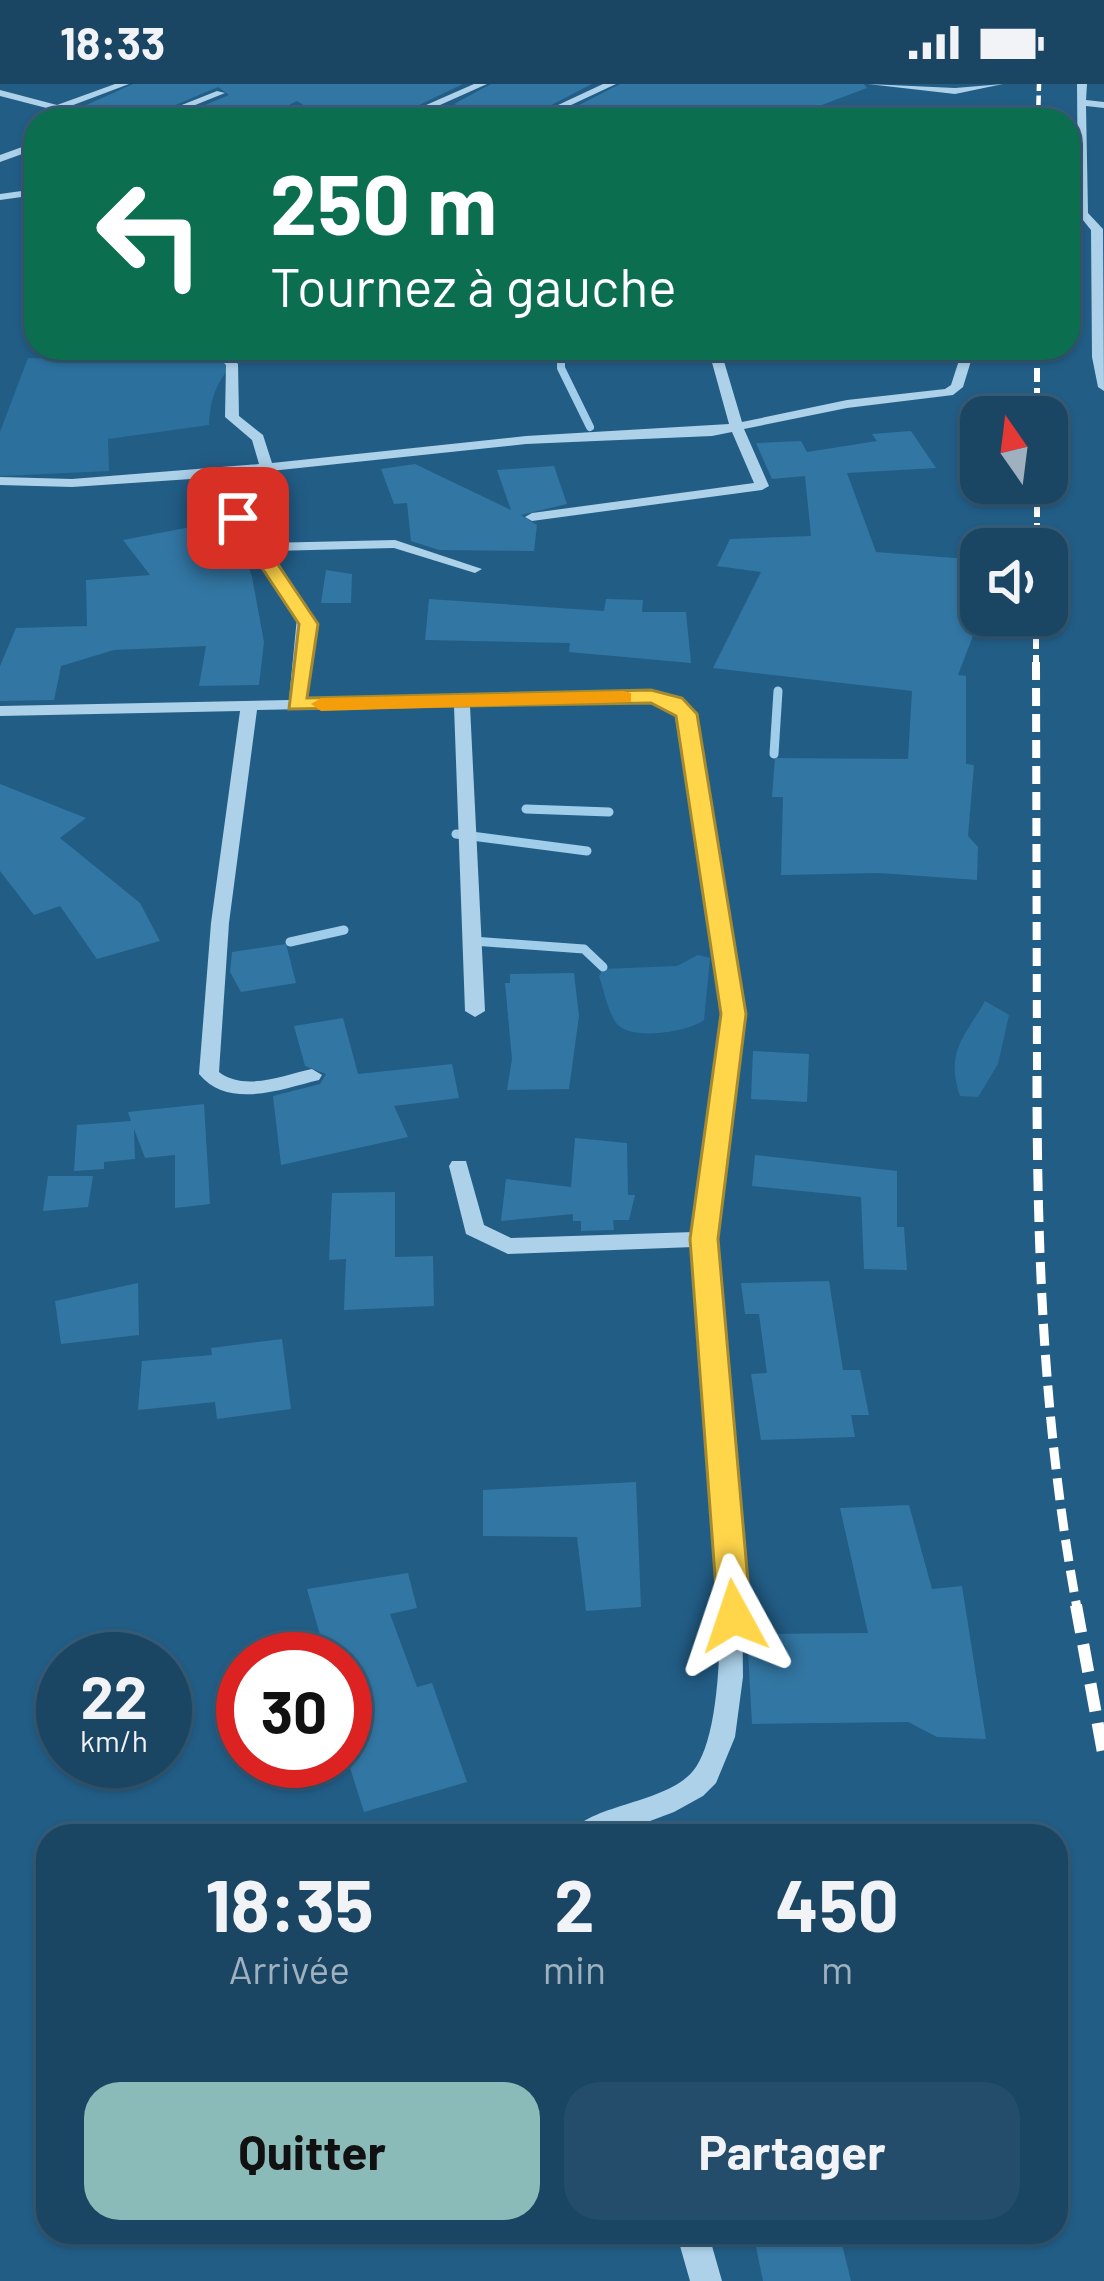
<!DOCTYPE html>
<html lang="fr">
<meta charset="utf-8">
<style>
:root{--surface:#1a4664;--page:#234d6a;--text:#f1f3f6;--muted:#9fb1bf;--line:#385e78;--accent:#8bbbb9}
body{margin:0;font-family:Barlow,sans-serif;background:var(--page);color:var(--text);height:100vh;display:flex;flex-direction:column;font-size:45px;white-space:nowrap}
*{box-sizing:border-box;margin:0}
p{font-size:39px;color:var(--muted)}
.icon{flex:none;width:66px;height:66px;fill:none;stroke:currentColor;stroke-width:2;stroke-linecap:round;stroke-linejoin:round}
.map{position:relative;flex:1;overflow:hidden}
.drawer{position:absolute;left:36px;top:1740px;width:1032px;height:420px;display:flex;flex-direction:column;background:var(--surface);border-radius:36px;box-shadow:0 3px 9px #0004,0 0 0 3px var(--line)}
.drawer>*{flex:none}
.banner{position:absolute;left:24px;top:24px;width:1056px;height:252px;border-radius:36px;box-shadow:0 3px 9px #0004,0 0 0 3px var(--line);background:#0b6e4f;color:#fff;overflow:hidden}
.needle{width:78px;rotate:346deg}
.fabs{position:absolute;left:960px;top:312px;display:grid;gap:24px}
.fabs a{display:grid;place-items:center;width:108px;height:108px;border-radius:24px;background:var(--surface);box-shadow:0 3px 9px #0004,0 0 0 3px var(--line);font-size:60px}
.speed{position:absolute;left:36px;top:1548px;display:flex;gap:24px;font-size:60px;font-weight:700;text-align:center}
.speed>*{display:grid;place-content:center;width:156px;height:156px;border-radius:50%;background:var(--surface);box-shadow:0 3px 9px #0004,0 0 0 3px var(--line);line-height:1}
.speed small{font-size:30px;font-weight:400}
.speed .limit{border:18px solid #d22;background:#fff;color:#111}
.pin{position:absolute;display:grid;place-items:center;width:102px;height:102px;color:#fff;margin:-51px;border-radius:24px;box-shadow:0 6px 18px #0006}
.me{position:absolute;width:132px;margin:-66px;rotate:355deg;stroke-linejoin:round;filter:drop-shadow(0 0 9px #0008)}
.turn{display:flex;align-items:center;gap:42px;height:252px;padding:0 48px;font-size:54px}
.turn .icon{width:156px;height:156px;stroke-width:2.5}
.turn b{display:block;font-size:84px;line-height:102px}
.eta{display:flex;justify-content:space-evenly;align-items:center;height:204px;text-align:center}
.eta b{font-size:72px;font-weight:700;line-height:84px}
.button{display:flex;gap:24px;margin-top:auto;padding:24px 48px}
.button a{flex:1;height:138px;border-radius:36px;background:var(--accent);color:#111;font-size:48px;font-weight:700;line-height:138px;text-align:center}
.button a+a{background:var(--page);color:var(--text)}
.status{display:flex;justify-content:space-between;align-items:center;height:84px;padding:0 60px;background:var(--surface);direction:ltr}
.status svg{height:33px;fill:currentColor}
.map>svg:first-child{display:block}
.green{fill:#2c719e}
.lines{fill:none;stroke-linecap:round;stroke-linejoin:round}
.stream-far1{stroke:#a0ceea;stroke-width:8}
.stream{stroke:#a0ceea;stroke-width:9}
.building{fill:#3276a3}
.minor{fill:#acd1e9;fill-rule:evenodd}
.rail-far4{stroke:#fff;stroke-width:4.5;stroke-dasharray:10 4.5;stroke-linecap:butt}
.rail-far3{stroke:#fff;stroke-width:6;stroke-dasharray:14 6;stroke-linecap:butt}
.rail-far2{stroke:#fff;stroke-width:8;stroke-dasharray:18 8;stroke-linecap:butt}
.rail-far1{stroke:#fff;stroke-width:9;stroke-dasharray:22 9;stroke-linecap:butt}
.rail{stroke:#fff;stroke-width:12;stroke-dasharray:28 12;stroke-linecap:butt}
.route{fill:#ffd54a;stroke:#a68a30;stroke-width:3}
.slow{fill:#f59e0b}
</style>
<div class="status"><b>18:33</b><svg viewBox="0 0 49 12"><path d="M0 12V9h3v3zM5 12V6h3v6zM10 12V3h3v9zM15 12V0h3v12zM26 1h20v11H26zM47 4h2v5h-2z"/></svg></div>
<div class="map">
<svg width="1104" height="2197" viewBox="0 0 1104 2197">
<rect width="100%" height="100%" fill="#225d86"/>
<g class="green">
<path d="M111,264H249C223,287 210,306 209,341L108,355L109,387L0,392V348L28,274L110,276Z"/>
<path d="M698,871L710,874L704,936C688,948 632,957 617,940C608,929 604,906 599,892L603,885L677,882Z"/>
<path d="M985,917L1009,931L998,980L978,1013L960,1012C945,966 965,953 985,917Z"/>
</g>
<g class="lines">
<g class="stream-far1">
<polyline points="561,264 561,284 590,343"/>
<polyline points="877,264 912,264"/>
</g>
<g class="stream">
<polyline points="774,670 778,607"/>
<polyline points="526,725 609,728"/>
<polyline points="456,750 587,767"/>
<polyline points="473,857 584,865 603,883"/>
<polyline points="290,858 344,846"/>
</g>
</g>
<g class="building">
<polygon points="133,0 463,0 388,36 287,36 308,24 297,17 259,36 170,36 229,11 218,3 140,36 114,36 82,23"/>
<polygon points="491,0 592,0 522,36 503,36 454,20"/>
<polygon points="620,0 864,0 867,4 782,36 550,36"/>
<polygon points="911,347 936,384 847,389 876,468 968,475 965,548 974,549 958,591 966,592 966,680 974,681 968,752 978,763 977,796 879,789 781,791 783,713 772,713 775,674 908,675 912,607 713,584 761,488 717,482 730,455 811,452 805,392 772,395 756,359 801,357 807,368 877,357 872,350"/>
<polygon points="415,380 511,426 497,386 554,382 567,420 521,431 537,441 534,467 439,466 411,457 407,419 394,420 381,385"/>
<polygon points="217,438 234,456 241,457 252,493 264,558 259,601 199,602 206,562 114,566 61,582 54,616 0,617 0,582 16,544 87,542 86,496 150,491 123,456"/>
<polygon points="326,486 352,490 351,519 321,519"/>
<polygon points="429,515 604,527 606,515 643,516 642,528 686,528 691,579 569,568 570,559 425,556"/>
<polygon points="0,700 86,734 60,754 140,819 160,857 97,875 60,822 34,831 0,787"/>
<polygon points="286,860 296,899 241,908 230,888 232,868"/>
<polygon points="574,889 579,932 569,1005 507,1006 512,975 505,899 510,899 510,890"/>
<polygon points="343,934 358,990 452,980 459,1014 394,1022 408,1053 281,1081 273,1012 320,1000 326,990 305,982 294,942"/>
<polygon points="753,967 809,970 807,1018 751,1015"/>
<polygon points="204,1020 210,1120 175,1124 175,1071 145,1074 134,1045 135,1075 104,1078 104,1085 74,1087 77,1041 131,1037 128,1028"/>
<polygon points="575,1054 627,1059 628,1111 635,1111 629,1136 613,1136 614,1146 581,1147 581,1137 573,1137 573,1130 501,1137 506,1095 571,1103"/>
<polygon points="755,1071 897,1087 897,1143 904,1143 907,1186 864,1185 861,1113 752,1102"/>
<polygon points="48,1092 93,1092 88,1123 43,1127"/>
<polygon points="395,1108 395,1173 433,1172 434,1222 344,1226 346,1175 329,1176 332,1109"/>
<polygon points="829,1197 843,1286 860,1286 869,1331 851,1331 855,1353 761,1356 751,1290 767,1289 759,1230 745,1230 741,1199"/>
<polygon points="138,1199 139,1251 61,1260 55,1217"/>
<polygon points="282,1255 291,1325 217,1335 215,1318 138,1326 142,1277 212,1271 211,1264"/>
<polygon points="636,1398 641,1523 586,1527 577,1453 483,1452 483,1406"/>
<polygon points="909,1421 932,1505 962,1502 986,1655 937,1653 908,1638 752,1640 747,1550 868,1549 840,1424"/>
<polygon points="408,1489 417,1524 390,1530 417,1603 432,1599 467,1698 364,1728 345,1668 345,1575 268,1575 267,1565 320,1551 307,1505"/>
<polygon points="753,2148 839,2148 851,2197 763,2197"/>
</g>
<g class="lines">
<g class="minor">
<polygon points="115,0 129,0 68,23 110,36 93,36 0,12 0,6 57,21"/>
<path d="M474,0H487L440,21L499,36C478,36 448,23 430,26C416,27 407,36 392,36Z"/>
<polygon points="603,0 616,0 539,36 526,36"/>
<polygon points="868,0 955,4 1003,0 955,10"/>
<polygon points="1077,0 1087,0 1086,16 1104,18 1104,24 1086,22 1088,129 1103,145 1104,307 1098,303 1092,273 1091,146 1078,130"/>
<polygon points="217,7 225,9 158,36 144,36"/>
<polygon points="296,21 304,23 277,36 263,36"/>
<polygon points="36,58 36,65 0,78 0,71"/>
<polygon points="36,105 36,111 0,116 0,110"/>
<path d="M210,264H223L238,280L239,332L263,351L272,379L526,352L729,340L708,264H720L742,338L847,316L945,305L951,301L963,264H975L963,303L953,311L847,324L744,345L769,402L762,406L532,437L525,433L532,429L754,399L732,348L712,352L526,360L205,394L265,459L395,456L482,485L475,489L394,464L271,467L313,533L305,616L651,608L690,623L743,930L715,1155L741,1435L743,1593L735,1653L716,1699L703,1712L674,1728L610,1752H570C585,1719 671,1721 696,1683C747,1607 703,1264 694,1163L508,1170L466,1150L449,1082L452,1077H466L484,1141L511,1154L694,1148L723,930L674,626L650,618L470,622L485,927L475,933L465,927L454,622L257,626L229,839L219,988C245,1008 283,991 312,985L322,991L319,996C281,1005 229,1026 199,990L211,839L240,627L0,632V622L289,616L297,533L255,465L191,395L72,403L0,401V393L72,395L259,380L252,356L225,333L226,281Z"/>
<polygon points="676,2148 708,2148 722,2197 690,2197"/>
</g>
<polyline class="rail-far4" points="1038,36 1039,0"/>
<g class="rail-far3">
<polyline points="1037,264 1037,333"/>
<polyline points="1037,399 1037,465"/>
<polyline points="1036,531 1036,581"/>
</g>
<polyline class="rail-far2" points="1036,578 1037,995"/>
<path class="rail-far1" d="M1037,992C1037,1172 1044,1347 1077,1524"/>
<polyline class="rail" points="1076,1521 1104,1674"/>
</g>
<polygon class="route" points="231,430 244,430 318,540 307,614 651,606 682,614 697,630 746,930 718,1155 751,1532 746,1541 723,1541 718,1532 690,1155 721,930 676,632 651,619 289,625 299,540 229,434"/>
<polygon class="slow" points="624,607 631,609 631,618 321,627 311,620 321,614"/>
</svg>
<div class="fabs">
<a><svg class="needle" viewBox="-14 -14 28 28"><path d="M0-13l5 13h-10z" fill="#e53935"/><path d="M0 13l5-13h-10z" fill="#9fb1bf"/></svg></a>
<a><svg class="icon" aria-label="sound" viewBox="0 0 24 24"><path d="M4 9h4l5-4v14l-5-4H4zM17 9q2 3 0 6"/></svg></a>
</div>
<div class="speed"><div>22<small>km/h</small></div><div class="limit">30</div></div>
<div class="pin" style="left:238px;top:434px;background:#d93025"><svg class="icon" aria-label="arrive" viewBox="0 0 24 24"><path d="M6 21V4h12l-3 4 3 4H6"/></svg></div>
<svg class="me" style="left:734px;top:1532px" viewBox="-20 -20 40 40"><path d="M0-17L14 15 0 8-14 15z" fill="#ffd54a" stroke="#fff" stroke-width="4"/></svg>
<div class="banner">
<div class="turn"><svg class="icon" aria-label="left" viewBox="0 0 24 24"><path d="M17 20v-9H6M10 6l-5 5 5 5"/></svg><div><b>250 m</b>Tournez à gauche</div></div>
</div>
<section class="drawer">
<div class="eta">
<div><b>18:35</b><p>Arrivée</p></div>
<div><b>2</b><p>min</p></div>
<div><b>450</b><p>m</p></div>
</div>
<div class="button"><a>Quitter</a><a>Partager</a></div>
</section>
</div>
